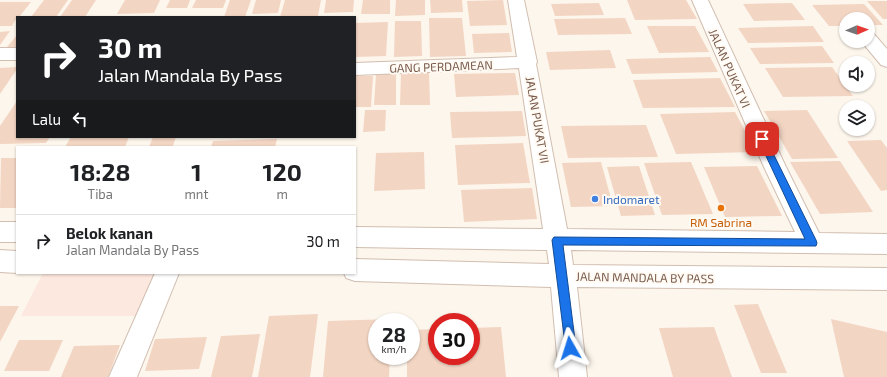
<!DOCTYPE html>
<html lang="id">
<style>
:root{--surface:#fff;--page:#f2f2f2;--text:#202124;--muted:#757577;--line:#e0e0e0}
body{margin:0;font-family:"Exo 2",sans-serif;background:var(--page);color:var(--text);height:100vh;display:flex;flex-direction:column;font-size:15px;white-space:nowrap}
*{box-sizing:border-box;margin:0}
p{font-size:13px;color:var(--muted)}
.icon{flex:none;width:22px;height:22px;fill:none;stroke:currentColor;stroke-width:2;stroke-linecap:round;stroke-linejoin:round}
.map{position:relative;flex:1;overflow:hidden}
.panel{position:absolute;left:16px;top:146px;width:340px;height:128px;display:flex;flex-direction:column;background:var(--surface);border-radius:0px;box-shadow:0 1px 3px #0004}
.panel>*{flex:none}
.hud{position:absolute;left:16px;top:16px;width:340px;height:122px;border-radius:0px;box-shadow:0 1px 3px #0004;background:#202124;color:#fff;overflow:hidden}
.needle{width:26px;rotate:88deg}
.tools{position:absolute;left:839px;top:12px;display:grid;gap:8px}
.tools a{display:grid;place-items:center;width:36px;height:36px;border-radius:50%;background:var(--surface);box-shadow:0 1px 3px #0004;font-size:20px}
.speed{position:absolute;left:368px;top:313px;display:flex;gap:8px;font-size:20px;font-weight:700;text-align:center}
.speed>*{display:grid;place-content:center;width:52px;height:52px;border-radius:50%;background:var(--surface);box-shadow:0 1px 3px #0004;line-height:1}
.speed small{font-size:10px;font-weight:400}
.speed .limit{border:6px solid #d22;background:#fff;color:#111}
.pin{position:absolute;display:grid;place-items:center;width:34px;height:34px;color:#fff;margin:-17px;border-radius:8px;box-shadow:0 2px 6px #0006}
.me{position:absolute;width:44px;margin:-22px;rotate:354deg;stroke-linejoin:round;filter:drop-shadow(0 0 3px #0008)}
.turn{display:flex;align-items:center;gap:14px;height:84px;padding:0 16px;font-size:18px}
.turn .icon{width:52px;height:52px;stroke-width:2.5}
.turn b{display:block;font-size:28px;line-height:34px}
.then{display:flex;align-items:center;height:38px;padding:0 16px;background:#0003;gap:8px;font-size:15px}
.eta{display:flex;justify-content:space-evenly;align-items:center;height:68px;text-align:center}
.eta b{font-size:24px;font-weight:700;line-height:28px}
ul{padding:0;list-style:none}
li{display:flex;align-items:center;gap:12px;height:52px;padding:0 16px;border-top:1px solid var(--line)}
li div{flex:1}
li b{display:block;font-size:15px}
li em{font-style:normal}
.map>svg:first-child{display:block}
.commercial{fill:#fde8e0}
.building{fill:#f3d5c3}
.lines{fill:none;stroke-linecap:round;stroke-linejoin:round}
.minor-casing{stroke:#d1beb0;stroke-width:2}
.minor{fill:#fff;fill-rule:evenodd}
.route{fill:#1a73e8;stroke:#114b97}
.shop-dot{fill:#3f7fe0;stroke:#fffaf3;stroke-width:1.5}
.food-dot{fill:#e8710a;stroke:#fffaf3;stroke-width:1.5}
.labels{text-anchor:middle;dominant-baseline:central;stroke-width:4;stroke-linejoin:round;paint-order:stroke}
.street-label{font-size:12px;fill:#7a5c4d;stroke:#fffaf3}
.shop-label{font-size:12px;fill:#366cbe;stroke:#fffaf3;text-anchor:start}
.food-label{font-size:12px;fill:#c56008;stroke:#fffaf3}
</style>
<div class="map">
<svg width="887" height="377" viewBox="0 0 887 377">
<rect width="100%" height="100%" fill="#fdf6ec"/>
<polygon class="commercial" points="43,273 160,273 144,316 21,316"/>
<g class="building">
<polygon points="44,0 68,0 56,17 31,17"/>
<polygon points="72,0 96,0 85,17 60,17"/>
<polygon points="125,0 160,0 154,13 117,14"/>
<polygon points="170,0 190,0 187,8 166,8"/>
<polygon points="196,0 226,0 223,8 192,8"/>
<polygon points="230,0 251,0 245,17 224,17"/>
<polygon points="256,0 281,0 278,13 252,14"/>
<polygon points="285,0 321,0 318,16 280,17"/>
<polygon points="326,0 354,0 353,12 324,13"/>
<polygon points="363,0 390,0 390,14 361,14"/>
<polygon points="396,0 425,0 425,15 395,16"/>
<polygon points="430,0 462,0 463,12 431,13"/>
<polygon points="503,0 507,25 470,26 467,1"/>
<polygon points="627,0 686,0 697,19 635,20"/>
<polygon points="867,1 887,1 887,19 883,19"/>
<polygon points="0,2 31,2 19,17 17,17 12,26 0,26"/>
<polygon points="599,3 604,15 555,16 551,4"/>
<polygon points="792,3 805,20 754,21 743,4"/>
<polygon points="864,4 883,25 868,25 868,19 846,19 846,26 829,26 812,5"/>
<polygon points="429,18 462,18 466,56 430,57"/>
<polygon points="625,18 632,34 558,35 554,19"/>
<polygon points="395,21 421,21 422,56 394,57"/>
<polygon points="388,22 386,56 355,57 355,23"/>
<polygon points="647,26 695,26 709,52 659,53"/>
<polygon points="813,26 824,42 748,43 738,28"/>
<polygon points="10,31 0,45 0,32"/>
<polygon points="509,33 512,52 474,53 472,34"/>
<polygon points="17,35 17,47 7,47"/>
<polygon points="822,46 834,63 760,64 750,48"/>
<polygon points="610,50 616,68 550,70 546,52"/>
<polygon points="710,57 718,72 632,74 626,59"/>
<polygon points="17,67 17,69 0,94 0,68"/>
<polygon points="832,67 853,96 783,97 765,68"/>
<polygon points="429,72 430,105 400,105 401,73"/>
<polygon points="396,73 396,105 374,105 376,74"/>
<polygon points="515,73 519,95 456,97 454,74"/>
<polygon points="355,76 373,76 371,107 355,107"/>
<polygon points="720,78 735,107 643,108 633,80"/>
<polygon points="17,101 17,137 50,137 46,143 0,144 0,126"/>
<polygon points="365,110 386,110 385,131 363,132"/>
<polygon points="807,110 838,158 792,159 764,111"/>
<polygon points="522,111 526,136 452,138 450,112"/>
<polygon points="735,112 756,152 676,154 660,114"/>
<polygon points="646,125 658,157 568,158 561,126"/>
<polygon points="71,137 129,137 125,147 65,147"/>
<polygon points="153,137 176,137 173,146 149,147"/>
<polygon points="277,139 275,147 211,147 213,141"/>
<polygon points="881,140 887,148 887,190 881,191 847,141"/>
<polygon points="523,143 530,183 458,185 455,145"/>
<polygon points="424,152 425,189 374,191 376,153"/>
<polygon points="1,158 17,158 17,208 0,208"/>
<polygon points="840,161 873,212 820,214 790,162"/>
<polygon points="601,162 613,206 571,207 562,163"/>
<polygon points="691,162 713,214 662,215 644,163"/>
<polygon points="639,166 655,215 621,216 607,167"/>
<polygon points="757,166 782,216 725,217 704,167"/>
<polygon points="532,188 537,219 464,222 461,190"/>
<polygon points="758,304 787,373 761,373 734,305"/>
<polygon points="0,306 19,306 0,342"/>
<polygon points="318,314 310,377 258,377 269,316"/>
<polygon points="391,319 391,322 377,322 377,356 390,356 389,377 323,377 328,321"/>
<polygon points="831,319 887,332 887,377 844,377"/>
<polygon points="501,327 506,377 407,377 407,356 411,356 411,330 437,329 437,356 471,356 471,328"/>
<polygon points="714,327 732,377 673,377 659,328"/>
<polygon points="260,334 252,377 211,377 221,336"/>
<polygon points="207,337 199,369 145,371 155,339"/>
<polygon points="19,340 63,340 49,371 4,371"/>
<polygon points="120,345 108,377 61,377 74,346"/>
</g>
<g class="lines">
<g class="minor-casing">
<g id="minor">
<polygon points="508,0 524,0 537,62 536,64 567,229 795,232 764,167 692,0 708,0 786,167 819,233 887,234 887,254 571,250 573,265 887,268 887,290 577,287 587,377 559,377 551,287 355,281 346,278 344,273 355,273 355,259 549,264 547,250 355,247 355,227 543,229 519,68 355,75 355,63 517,57"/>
<polygon points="868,33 874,34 887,49 887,67 881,65 861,41 868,41"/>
<rect x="0" y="48" width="17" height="12"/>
<rect x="0" y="222" width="17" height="20"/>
<polygon points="0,250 17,251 17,273 0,272"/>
<polygon points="155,273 179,273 137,377 109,377"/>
</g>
</g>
<use href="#minor" class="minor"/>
</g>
<polygon class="route" points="762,136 766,139 816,240 817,243 816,246 563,245 576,348 574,352 570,354 566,352 552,240 554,237 805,239 758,139"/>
<circle class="shop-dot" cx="595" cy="199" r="4"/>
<circle class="food-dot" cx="721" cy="208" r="4"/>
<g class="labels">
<g class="street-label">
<text transform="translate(441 66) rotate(-2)">GANG PERDAMEAN</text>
<text transform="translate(730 68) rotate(66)">JALAN PUKAT VI</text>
<text transform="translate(538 120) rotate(80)">JALAN PUKAT VII</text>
<text transform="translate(645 277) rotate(1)">JALAN MANDALA BY PASS</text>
</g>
<g class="shop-label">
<text x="603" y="199">Indomaret</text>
</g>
<g class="food-label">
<text x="721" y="222">RM Sabrina</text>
</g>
</g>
</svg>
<div class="tools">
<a><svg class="needle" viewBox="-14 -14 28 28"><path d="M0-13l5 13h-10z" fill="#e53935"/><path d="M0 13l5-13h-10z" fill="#757577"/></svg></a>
<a><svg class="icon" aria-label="sound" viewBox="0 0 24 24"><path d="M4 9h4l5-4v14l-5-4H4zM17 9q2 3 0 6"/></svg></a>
<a><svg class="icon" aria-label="layers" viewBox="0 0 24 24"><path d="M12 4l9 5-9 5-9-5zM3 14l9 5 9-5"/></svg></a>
</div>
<div class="speed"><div>28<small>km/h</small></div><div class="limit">30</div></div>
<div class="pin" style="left:762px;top:139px;background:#d93025"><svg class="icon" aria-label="arrive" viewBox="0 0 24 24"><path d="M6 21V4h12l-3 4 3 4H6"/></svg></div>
<svg class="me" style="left:570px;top:348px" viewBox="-20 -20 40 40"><path d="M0-17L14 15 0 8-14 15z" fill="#1a73e8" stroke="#fff" stroke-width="4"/></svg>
<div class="hud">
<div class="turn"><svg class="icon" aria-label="right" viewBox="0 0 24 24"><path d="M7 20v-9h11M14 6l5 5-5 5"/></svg><div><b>30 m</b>Jalan Mandala By Pass</div></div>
<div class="then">Lalu<svg class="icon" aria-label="left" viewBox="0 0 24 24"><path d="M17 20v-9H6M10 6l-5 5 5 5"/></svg></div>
</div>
<section class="panel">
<div class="eta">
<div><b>18:28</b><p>Tiba</p></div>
<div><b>1</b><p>mnt</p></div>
<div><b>120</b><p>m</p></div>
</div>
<ul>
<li><svg class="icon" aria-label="right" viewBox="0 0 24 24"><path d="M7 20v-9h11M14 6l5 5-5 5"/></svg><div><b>Belok kanan</b><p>Jalan Mandala By Pass</p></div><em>30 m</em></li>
</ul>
</section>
</div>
